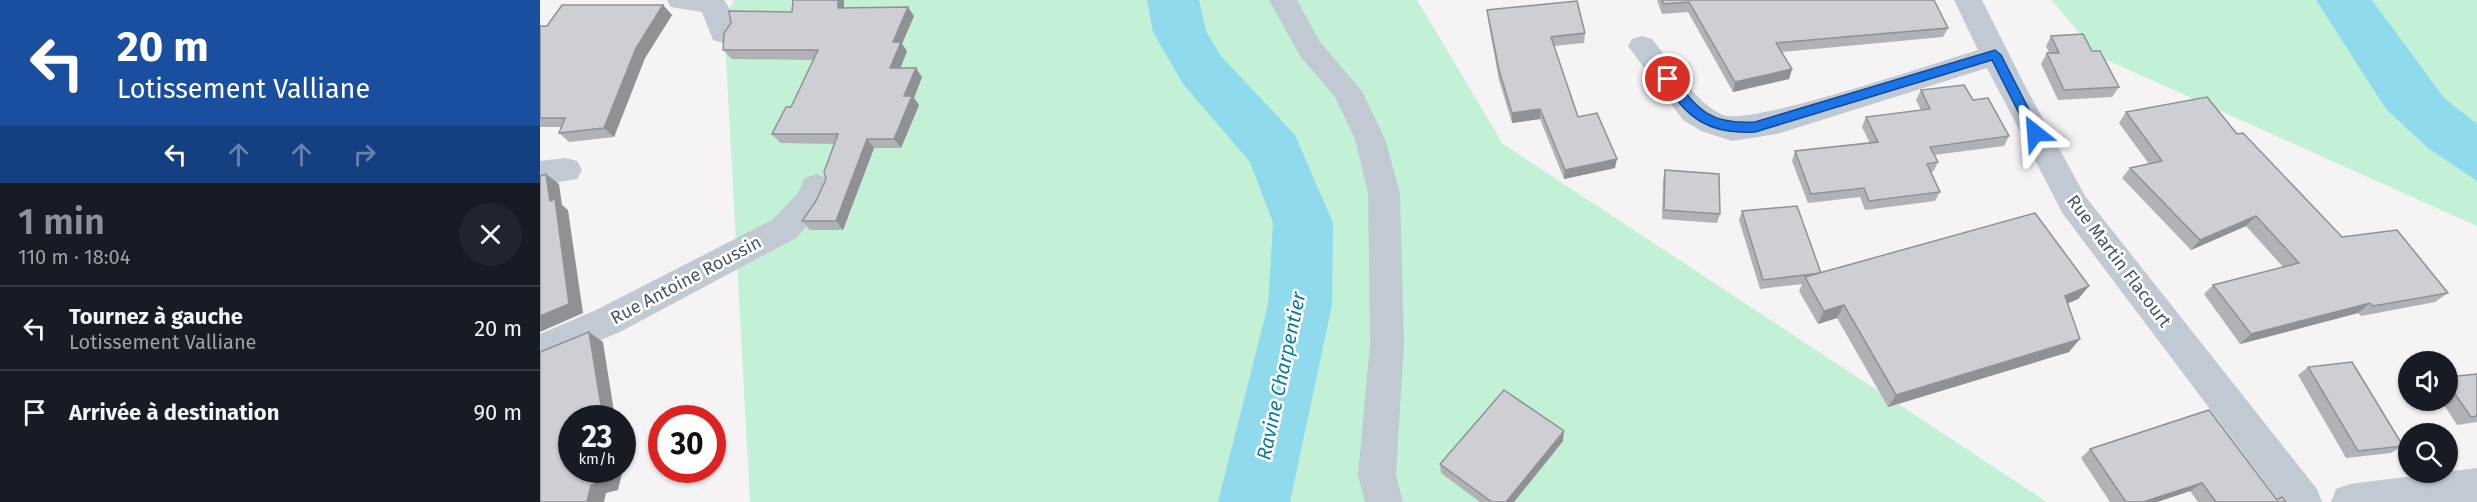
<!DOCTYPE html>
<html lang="fr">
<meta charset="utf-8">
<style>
:root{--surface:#171b24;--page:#20242c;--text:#f1f3f6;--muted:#9ea1a6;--line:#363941;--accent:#8c9099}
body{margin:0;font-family:"Fira Sans",sans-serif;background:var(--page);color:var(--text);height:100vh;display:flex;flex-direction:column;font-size:22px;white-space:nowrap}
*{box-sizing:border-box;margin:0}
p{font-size:20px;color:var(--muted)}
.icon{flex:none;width:33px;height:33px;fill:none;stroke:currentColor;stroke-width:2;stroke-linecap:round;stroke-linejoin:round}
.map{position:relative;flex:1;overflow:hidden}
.sheet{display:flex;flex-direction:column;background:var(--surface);width:540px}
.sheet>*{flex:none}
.top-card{background:#1a4fa0;color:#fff;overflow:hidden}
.buttons{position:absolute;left:1858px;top:351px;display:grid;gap:12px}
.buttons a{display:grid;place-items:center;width:60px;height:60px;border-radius:50%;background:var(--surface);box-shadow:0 2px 4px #0004;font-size:30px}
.speed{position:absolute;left:18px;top:405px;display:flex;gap:12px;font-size:30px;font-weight:700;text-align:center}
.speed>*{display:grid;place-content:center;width:78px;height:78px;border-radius:50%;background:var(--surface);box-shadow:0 2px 4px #0004;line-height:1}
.speed small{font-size:15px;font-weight:400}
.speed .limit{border:9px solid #d22;background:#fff;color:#111}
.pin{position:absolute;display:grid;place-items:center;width:51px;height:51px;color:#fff;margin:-26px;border:3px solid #fff;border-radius:50%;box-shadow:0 2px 6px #0007}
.me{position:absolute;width:66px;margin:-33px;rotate:332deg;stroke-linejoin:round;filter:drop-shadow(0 0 4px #0008)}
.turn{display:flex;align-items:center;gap:21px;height:126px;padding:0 18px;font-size:27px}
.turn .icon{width:78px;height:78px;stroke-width:2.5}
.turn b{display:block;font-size:42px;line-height:51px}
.lanes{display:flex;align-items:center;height:57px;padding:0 18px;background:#0003;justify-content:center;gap:30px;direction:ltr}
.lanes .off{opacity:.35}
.round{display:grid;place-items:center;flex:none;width:63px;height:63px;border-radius:32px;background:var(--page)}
.summary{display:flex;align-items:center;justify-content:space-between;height:102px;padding:0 18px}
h1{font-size:36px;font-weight:600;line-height:45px;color:var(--accent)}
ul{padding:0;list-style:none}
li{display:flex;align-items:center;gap:18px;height:84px;padding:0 18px;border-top:2px solid var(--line)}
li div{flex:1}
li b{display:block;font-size:22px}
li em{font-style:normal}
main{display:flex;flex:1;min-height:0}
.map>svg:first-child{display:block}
.green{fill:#c3f1d5}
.water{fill:#90daee}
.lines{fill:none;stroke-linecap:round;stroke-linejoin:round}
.river{fill:#90daee;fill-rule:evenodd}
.minor{fill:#c1cad2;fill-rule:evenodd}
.wall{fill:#b0b2b7}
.shaded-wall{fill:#909195}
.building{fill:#cdcfd5;stroke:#909195;stroke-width:1.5}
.route{fill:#1a73e8;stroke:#114b97;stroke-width:1.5}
.labels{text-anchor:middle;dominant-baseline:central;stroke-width:5;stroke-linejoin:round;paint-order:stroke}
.street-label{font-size:18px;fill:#4a5661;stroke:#fff}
.water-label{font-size:20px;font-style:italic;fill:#0c7c9b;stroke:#fff}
</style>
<main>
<section class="sheet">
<div class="top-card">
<div class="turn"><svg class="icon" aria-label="left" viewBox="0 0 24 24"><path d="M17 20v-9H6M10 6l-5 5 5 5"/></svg><div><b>20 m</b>Lotissement Valliane</div></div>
<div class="lanes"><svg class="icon" aria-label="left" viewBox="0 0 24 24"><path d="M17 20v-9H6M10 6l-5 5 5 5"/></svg><svg class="icon off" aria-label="ahead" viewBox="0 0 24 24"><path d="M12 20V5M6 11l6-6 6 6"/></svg><svg class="icon off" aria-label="ahead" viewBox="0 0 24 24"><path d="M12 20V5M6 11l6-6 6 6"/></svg><svg class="icon off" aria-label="right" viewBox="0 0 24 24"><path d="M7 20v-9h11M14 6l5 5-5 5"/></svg></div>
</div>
<div class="summary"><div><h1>1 min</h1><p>110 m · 18:04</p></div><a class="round"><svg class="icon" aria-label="close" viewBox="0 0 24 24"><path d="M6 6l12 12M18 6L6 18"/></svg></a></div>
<ul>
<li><svg class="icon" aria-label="left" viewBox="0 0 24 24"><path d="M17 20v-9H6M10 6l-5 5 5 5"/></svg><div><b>Tournez à gauche</b><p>Lotissement Valliane</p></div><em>20 m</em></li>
<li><svg class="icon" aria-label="arrive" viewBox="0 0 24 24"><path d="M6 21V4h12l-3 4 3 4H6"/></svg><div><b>Arrivée à destination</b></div><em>90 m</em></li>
</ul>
</section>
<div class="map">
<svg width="1937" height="502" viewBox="0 0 1937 502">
<rect width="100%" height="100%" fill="#f5f3f3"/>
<g class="green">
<polygon points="194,0 877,0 963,144 1507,502 210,502 184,21"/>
<polygon points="1512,0 1937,0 1937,226 1558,56"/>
</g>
<polygon class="water" points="1776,0 1832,0 1904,98 1937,124 1937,181 1888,148 1846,109"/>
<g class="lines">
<polygon class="river" points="607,0 659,0 666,31 681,56 755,135 793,223 792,305 750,502 678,502 728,305 733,223 710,162 643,84 613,32"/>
<g class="minor">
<polygon points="127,0 184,0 193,14 197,33 193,40 183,43 173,40 162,12 131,7"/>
<polygon points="729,0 757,0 780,42 822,91 845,139 860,193 864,343 856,475 863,502 825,502 818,475 830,343 828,193 815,139 795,97 760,56"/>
<path d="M1414,0H1442L1484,84L1545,196L1777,489L1782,502H1740L1523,214L1447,68L1237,134L1192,141L1161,131L1143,120L1088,46L1092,39L1102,36L1112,39C1131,62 1156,104 1183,115C1211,126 1398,62 1438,50Z"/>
<polygon points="26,158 37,161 42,170 37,179 0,185 0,161"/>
<polygon points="276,174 287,178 292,187 282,209 256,238 80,332 0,365 0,334 56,310 232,220 258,193 265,178"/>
<polygon points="1937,468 1937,502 1791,502 1796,489 1810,484"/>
</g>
</g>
<g class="wall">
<polygon points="253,0 304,0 304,8 374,16 362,44 367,51 360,68 382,77 374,98 379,105 361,148 334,148 303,230 270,230 262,221 276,201 286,179 294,144 240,143 232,134 251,107 273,60 192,59 183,50 191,23 252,12"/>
<polygon points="1117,0 1394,0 1408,28 1403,37 1242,52 1252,69 1249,79 1193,92 1148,12 1122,14"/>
<polygon points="123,5 132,15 105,58 74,137 29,142 19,133 21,127 0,127 0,26 7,26"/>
<polygon points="947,10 1045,33 1044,43 1014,46 1038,117 1075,168 1024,179 1000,119 972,123 959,80 948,20"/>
<polygon points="1511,36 1552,51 1579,87 1572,97 1518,100 1501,64 1507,53 1509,53 1506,46"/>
<polygon points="1381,90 1433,100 1469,136 1464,146 1394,155 1398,162 1393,172 1391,172 1400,192 1395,201 1325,210 1320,197 1268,203 1252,161 1255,151 1330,143 1322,127 1326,117 1381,110 1376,100"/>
<polygon points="1586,112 1697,134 1802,237 1908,293 1895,302 1821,316 1818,313 1700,344 1664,294 1673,285 1743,267 1706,226 1651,250 1582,178 1590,168 1609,164 1579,123"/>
<polygon points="1125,170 1180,214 1177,223 1122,219 1123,180"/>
<polygon points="1202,211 1281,273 1549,286 1538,299 1528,303 1529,352 1348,407 1297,318 1278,324 1259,291 1262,284 1220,289 1199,220"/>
<polygon points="1768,367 1863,446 1851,453 1806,458 1758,375"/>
<polygon points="1937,374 1937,422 1917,425 1901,400 1908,400 1908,377"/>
<polygon points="1023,441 974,502 940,502 901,473 900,464"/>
<polygon points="1550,449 1737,500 1746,502 1658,502 1650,491 1617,502 1570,502 1541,458"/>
</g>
<g class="shaded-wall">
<polygon points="298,0 304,0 304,17 298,8"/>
<polygon points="123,5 132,15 105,58 74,137 64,128 96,48"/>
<polygon points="368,7 374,16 362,44 367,51 357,77 350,68 353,42"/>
<polygon points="376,68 382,77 374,98 379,105 361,148 354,139 364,96"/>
<polygon points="1252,69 1249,79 1193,92 1195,82"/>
<polygon points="1000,109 1000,119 972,123 972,113"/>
<polygon points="327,139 334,148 303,230 296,221"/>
<polygon points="1077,159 1075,168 1024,179 1025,170"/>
<polygon points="6,174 19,184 22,205 28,210 43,313 0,332 0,316 10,201"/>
<polygon points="1716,216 1706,226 1651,250 1660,240"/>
<polygon points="1549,286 1538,299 1515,309 1525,296"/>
<polygon points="1830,303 1818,313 1700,344 1711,334"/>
<polygon points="1304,305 1297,318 1278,324 1284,311"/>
<polygon points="49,332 63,342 75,418 63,418"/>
<polygon points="1540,339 1529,352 1348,407 1356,395"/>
<polygon points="1024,431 1023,441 974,502 966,502"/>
<polygon points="82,465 83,469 78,490 66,493 64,502 47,502 51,485 67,470 82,470"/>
<polygon points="1662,483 1650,491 1617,502 1603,502"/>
</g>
<g class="building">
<polygon points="253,0 298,0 298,8 368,7 353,42 361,42 350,68 376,68 364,96 372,96 354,139 327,139 296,221 262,221 276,201 286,179 284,172 298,134 232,134 246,107 251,107 278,50 183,50 184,33 191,23 189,11 252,12"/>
<polygon points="1122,0 1394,0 1408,28 1236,43 1252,69 1195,82 1149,2 1124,4"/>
<polygon points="1037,1 1045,33 1011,37 1038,117 1057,113 1077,159 1025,170 1000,109 972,113 959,70 947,10"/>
<polygon points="22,5 123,5 96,48 64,128 19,133 25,118 0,118 0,26 7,26"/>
<polygon points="1543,34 1552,51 1560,51 1579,87 1524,90 1507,53 1519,53 1511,36"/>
<polygon points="1424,85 1433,100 1448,98 1469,136 1390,147 1398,162 1387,164 1400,192 1329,201 1324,188 1271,194 1255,151 1338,142 1326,117 1390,109 1381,90"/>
<polygon points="1667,97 1697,134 1703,133 1802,237 1857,230 1908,293 1833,306 1830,303 1711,334 1673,285 1759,263 1716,216 1660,240 1590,168 1622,161 1586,112"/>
<polygon points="1125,170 1179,174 1180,214 1124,210"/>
<polygon points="6,174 10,201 15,199 29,304 0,316 0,176"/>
<polygon points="1257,206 1281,273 1223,280 1202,211"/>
<polygon points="1495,213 1549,286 1525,296 1540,339 1356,395 1304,305 1284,311 1265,277"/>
<polygon points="49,332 63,418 32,418 32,470 67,470 63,482 51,485 47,502 0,502 0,352"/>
<polygon points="1812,362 1863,446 1818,451 1768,367"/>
<polygon points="1937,374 1937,416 1931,417 1908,384 1908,377"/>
<polygon points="964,390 1024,431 966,502 952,502 900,464"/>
<polygon points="1669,410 1737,500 1742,497 1746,502 1676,502 1662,483 1603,502 1586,502 1550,449"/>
</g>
<path class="route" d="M1455,50L1461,55L1501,133L1500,137H1491L1452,60L1215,132C1169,135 1146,118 1122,79L1128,74L1132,76C1159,110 1169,125 1215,122Z"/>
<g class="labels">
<g class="street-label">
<text transform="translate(1579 261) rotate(53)">Rue Martin Flacourt</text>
<text transform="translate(146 280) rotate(-28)">Rue Antoine Roussin</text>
</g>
<g class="water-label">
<text transform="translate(741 376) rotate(-78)">Ravine Charpentier</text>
</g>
</g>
</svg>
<div class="buttons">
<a><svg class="icon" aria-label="sound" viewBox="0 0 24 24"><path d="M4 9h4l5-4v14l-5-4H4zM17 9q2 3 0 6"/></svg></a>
<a><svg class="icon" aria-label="search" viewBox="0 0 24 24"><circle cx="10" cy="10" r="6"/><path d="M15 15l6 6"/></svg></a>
</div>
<div class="speed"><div>23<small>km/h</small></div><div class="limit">30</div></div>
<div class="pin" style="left:1128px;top:79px;background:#d93025"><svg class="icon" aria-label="arrive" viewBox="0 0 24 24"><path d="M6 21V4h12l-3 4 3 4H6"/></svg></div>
<svg class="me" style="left:1495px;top:133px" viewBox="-20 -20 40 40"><path d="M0-17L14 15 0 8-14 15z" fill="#1a73e8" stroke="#fff" stroke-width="4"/></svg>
</div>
</main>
